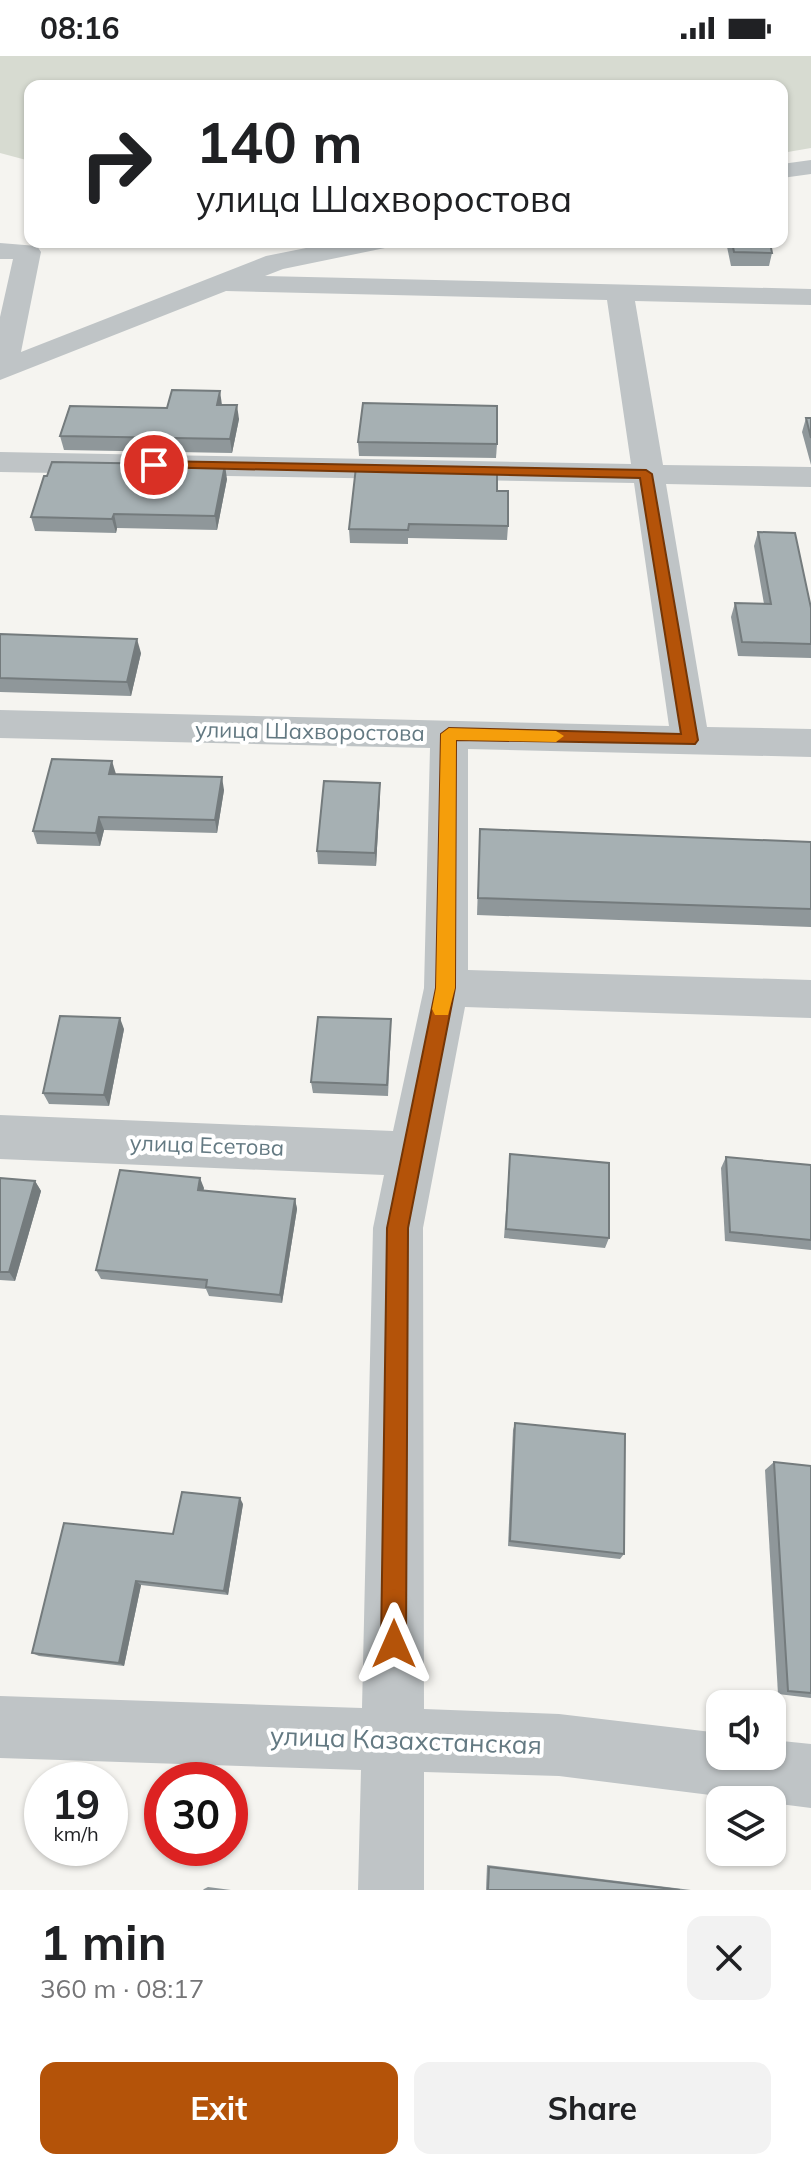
<!DOCTYPE html>
<meta charset="utf-8">
<style>
:root{--surface:#fff;--page:#f2f2f2;--text:#202124;--muted:#757577;--accent:#b45309}
body{margin:0;font-family:Mulish,sans-serif;background:var(--page);color:var(--text);height:100vh;display:flex;flex-direction:column;font-size:30px;white-space:nowrap}
*{box-sizing:border-box;margin:0}
p{font-size:26px;color:var(--muted)}
.icon{flex:none;width:44px;height:44px;fill:none;stroke:currentColor;stroke-width:2;stroke-linecap:round;stroke-linejoin:round}
.map{position:relative;height:1834px;overflow:hidden}
.panel{display:flex;flex-direction:column;background:var(--surface);flex:1}
.panel>*{flex:none}
.hud{position:absolute;left:24px;top:24px;width:764px;height:168px;border-radius:16px;box-shadow:0 2px 6px #0004;background:#fff;color:var(--text);overflow:hidden}
.buttons{position:absolute;left:706px;top:1634px;display:grid;gap:16px}
.buttons a{display:grid;place-items:center;width:80px;height:80px;border-radius:16px;background:var(--surface);box-shadow:0 2px 6px #0004;font-size:40px}
.speed{position:absolute;left:24px;top:1706px;display:flex;gap:16px;font-size:40px;font-weight:700;text-align:center}
.speed>*{display:grid;place-content:center;width:104px;height:104px;border-radius:50%;background:var(--surface);box-shadow:0 2px 6px #0004;line-height:1}
.speed small{font-size:20px;font-weight:400}
.speed .limit{border:12px solid #d22;background:#fff;color:#111}
.pin{position:absolute;display:grid;place-items:center;width:68px;height:68px;color:#fff;margin:-34px;border:4px solid #fff;border-radius:50%;box-shadow:0 2px 8px #0007}
.me{position:absolute;width:88px;margin:-44px;rotate:0deg;stroke-linejoin:round;filter:drop-shadow(0 0 6px #0008)}
.turn{display:flex;align-items:center;gap:28px;height:168px;padding:0 40px;font-size:36px}
.turn .icon{width:104px;height:104px;stroke-width:2.5}
.turn b{display:block;font-size:56px;line-height:68px}
.round{display:grid;place-items:center;flex:none;width:84px;height:84px;border-radius:16px;background:var(--page)}
.overview{display:flex;align-items:center;justify-content:space-between;height:136px;padding:0 40px}
h1{font-size:48px;font-weight:700;line-height:60px}
.primary-button{display:flex;gap:16px;margin-top:auto;padding:16px 40px}
.primary-button a{flex:1;height:92px;border-radius:16px;background:var(--accent);color:#fff;font-size:32px;font-weight:700;line-height:92px;text-align:center}
.primary-button a+a{background:var(--page);color:var(--text)}
.status{display:flex;justify-content:space-between;align-items:center;height:56px;padding:0 40px;background:var(--surface);direction:ltr}
.status svg{height:22px;fill:currentColor}
.map>svg:first-child{display:block}
.green{fill:#d7dbd1}
.lines{fill:none;stroke-linecap:round;stroke-linejoin:round}
.minor{fill:#bfc4c6;fill-rule:evenodd}
.wall{fill:#8f979a}
.shaded-wall{fill:#747b7d}
.building{fill:#a6b0b3;stroke:#747b7d;stroke-width:2}
.route{fill:#b45309;stroke:#753606;stroke-width:2}
.slow{fill:#f59e0b}
.labels{text-anchor:middle;dominant-baseline:central;stroke-width:8;stroke-linejoin:round;paint-order:stroke}
.street-label{font-size:22px;fill:#637982;stroke:#fff}
.near-street-label{font-size:26px;fill:#637982;stroke:#fff}
</style>
<div class="status"><b>08:16</b><svg viewBox="0 0 49 12"><path d="M0 12V9h3v3zM5 12V6h3v6zM10 12V3h3v9zM15 12V0h3v12zM26 1h20v11H26zM47 4h2v5h-2z"/></svg></div>
<div class="map">
<svg width="811" height="1834" viewBox="0 0 811 1834">
<rect width="100%" height="100%" fill="#f5f4f0"/>
<polygon class="green" points="0,0 811,0 811,92 782,97 782,30 30,30 30,105 0,97"/>
<g class="lines">
<g class="minor">
<polygon points="811,104 811,118 782,122 782,108"/>
<polygon points="336,186 389,186 385,192 283,213 265,220 811,233 811,249 635,245 663,409 811,411 811,431 666,428 707,671 811,673 811,701 468,693 468,914 811,924 811,962 465,951 423,1172 424,1653 559,1658 720,1677 720,1700 772,1700 772,1684 811,1688 811,1752 772,1747 772,1744 750,1744 559,1720 424,1716 424,1834 358,1834 361,1714 0,1702 0,1640 362,1652 373,1172 384,1119 0,1103 0,1059 393,1075 424,932 430,692 0,682 0,654 669,670 634,427 0,416 0,396 631,408 607,244 226,235 0,324 0,261 13,203 0,203 0,187 37,190 41,196 21,296 266,200"/>
</g>
</g>
<g class="wall">
<polygon points="726,186 770,186 772,197 769,210 731,210"/>
<polygon points="222,349 239,363 232,397 64,394 60,380 167,352"/>
<polygon points="806,362 811,362 811,409 802,376"/>
<polygon points="358,386 497,388 496,402 359,400"/>
<polygon points="227,423 217,474 117,472 116,477 35,475 31,461"/>
<polygon points="497,435 508,470 507,484 408,482 408,488 350,487 349,473"/>
<polygon points="758,476 811,552 811,602 738,600 731,561 735,547 764,548 754,490"/>
<polygon points="0,578 141,597 131,640 0,636"/>
<polygon points="116,718 224,734 217,777 104,774 100,790 37,788 33,775"/>
<polygon points="380,740 376,810 318,808 317,795"/>
<polygon points="480,773 811,786 811,871 477,859"/>
<polygon points="124,973 109,1050 49,1048 43,1037"/>
<polygon points="391,975 388,1040 313,1037 311,1026"/>
<polygon points="510,1098 609,1182 605,1192 504,1182"/>
<polygon points="726,1101 811,1109 811,1194 725,1185 721,1112"/>
<polygon points="0,1122 35,1125 41,1135 15,1225 0,1224"/>
<polygon points="204,1132 203,1135 295,1143 297,1153 282,1247 209,1240 206,1233 101,1223 96,1214"/>
<polygon points="515,1367 624,1498 620,1503 508,1490 513,1374"/>
<polygon points="774,1406 811,1410 811,1642 778,1638 765,1414"/>
<polygon points="243,1448 228,1539 141,1529 124,1610 39,1600 32,1597 173,1478"/>
<polygon points="487,1809 691,1834 486,1834"/>
<polygon points="208,1831 231,1834 203,1834 204,1833"/>
</g>
<g class="shaded-wall">
<polygon points="220,335 222,349 217,349"/>
<polygon points="237,349 239,363 232,397 230,383"/>
<polygon points="225,409 227,423 217,474 215,460"/>
<polygon points="114,458 117,472 116,477 112,463"/>
<polygon points="137,583 141,597 131,640 127,626"/>
<polygon points="112,705 116,718 109,718"/>
<polygon points="222,721 224,734 217,777 215,764"/>
<polygon points="380,727 380,740 376,810 375,797"/>
<polygon points="99,761 104,774 100,790 96,777"/>
<polygon points="120,962 124,973 109,1050 104,1039"/>
<polygon points="200,1122 204,1132 201,1144 198,1134"/>
<polygon points="35,1125 41,1135 15,1225 9,1216"/>
<polygon points="295,1143 297,1153 282,1247 280,1239"/>
<polygon points="240,1442 243,1448 228,1539 224,1535"/>
<polygon points="136,1525 141,1529 124,1610 119,1607"/>
</g>
<g class="building">
<polygon points="732,186 770,186 772,197 734,196"/>
<polygon points="172,334 220,335 217,349 237,349 230,383 60,380 70,350 167,352"/>
<polygon points="363,347 497,350 497,388 358,386"/>
<polygon points="806,362 811,362 811,382"/>
<polygon points="52,406 225,409 215,460 114,458 112,463 31,461 44,420 47,420"/>
<polygon points="356,411 497,414 497,435 508,435 508,470 409,468 408,474 349,473"/>
<polygon points="758,476 795,477 811,552 811,588 742,586 735,547 771,548"/>
<polygon points="0,578 137,583 127,626 0,622"/>
<polygon points="52,703 112,705 109,718 222,721 215,764 99,761 96,777 33,775"/>
<polygon points="324,725 380,727 375,797 317,795"/>
<polygon points="480,773 811,786 811,853 478,842"/>
<polygon points="60,960 120,962 104,1039 43,1037"/>
<polygon points="318,961 391,963 387,1029 311,1026"/>
<polygon points="510,1098 609,1107 609,1182 506,1173"/>
<polygon points="726,1101 811,1109 811,1184 730,1176"/>
<polygon points="120,1114 200,1122 198,1134 295,1143 280,1239 206,1231 207,1224 96,1214"/>
<polygon points="0,1122 35,1125 9,1216 0,1216"/>
<polygon points="515,1367 625,1378 624,1498 510,1485"/>
<polygon points="774,1406 811,1410 811,1637 788,1635"/>
<polygon points="182,1436 240,1442 224,1535 136,1525 119,1607 32,1597 64,1467 173,1478"/>
<polygon points="489,1811 680,1834 488,1834"/>
</g>
<polygon class="route" points="154,405 646,414 652,418 698,684 695,688 456,684 455,932 408,1172 406,1588 403,1596 394,1600 385,1596 381,1588 387,1172 436,932 441,678 449,672 681,678 640,422 149,411 147,409"/>
<polygon class="slow" points="449,672 556,675 564,680 556,686 456,684 455,932 448,959 435,959 432,953 436,932 441,678"/>
<g class="labels">
<g class="street-label">
<text transform="translate(310 675) rotate(1)">улица Шахворостова</text>
<text transform="translate(207 1089) rotate(2)">улица Есетова</text>
</g>
<g class="near-street-label">
<text transform="translate(406 1684) rotate(2)">улица Казахстанская</text>
</g>
</g>
</svg>
<div class="buttons">
<a><svg class="icon" aria-label="sound" viewBox="0 0 24 24"><path d="M4 9h4l5-4v14l-5-4H4zM17 9q2 3 0 6"/></svg></a>
<a><svg class="icon" aria-label="layers" viewBox="0 0 24 24"><path d="M12 4l9 5-9 5-9-5zM3 14l9 5 9-5"/></svg></a>
</div>
<div class="speed"><div>19<small>km/h</small></div><div class="limit">30</div></div>
<div class="pin" style="left:154px;top:409px;background:#d93025"><svg class="icon" aria-label="arrive" viewBox="0 0 24 24"><path d="M6 21V4h12l-3 4 3 4H6"/></svg></div>
<svg class="me" style="left:394px;top:1588px" viewBox="-20 -20 40 40"><path d="M0-17L14 15 0 8-14 15z" fill="#b45309" stroke="#fff" stroke-width="4"/></svg>
<div class="hud">
<div class="turn"><svg class="icon" aria-label="right" viewBox="0 0 24 24"><path d="M7 20v-9h11M14 6l5 5-5 5"/></svg><div><b>140 m</b>улица Шахворостова</div></div>
</div>
</div>
<section class="panel">
<div class="overview"><div><h1>1 min</h1><p>360 m · 08:17</p></div><a class="round"><svg class="icon" aria-label="close" viewBox="0 0 24 24"><path d="M6 6l12 12M18 6L6 18"/></svg></a></div>
<div class="primary-button"><a>Exit</a><a>Share</a></div>
</section>
